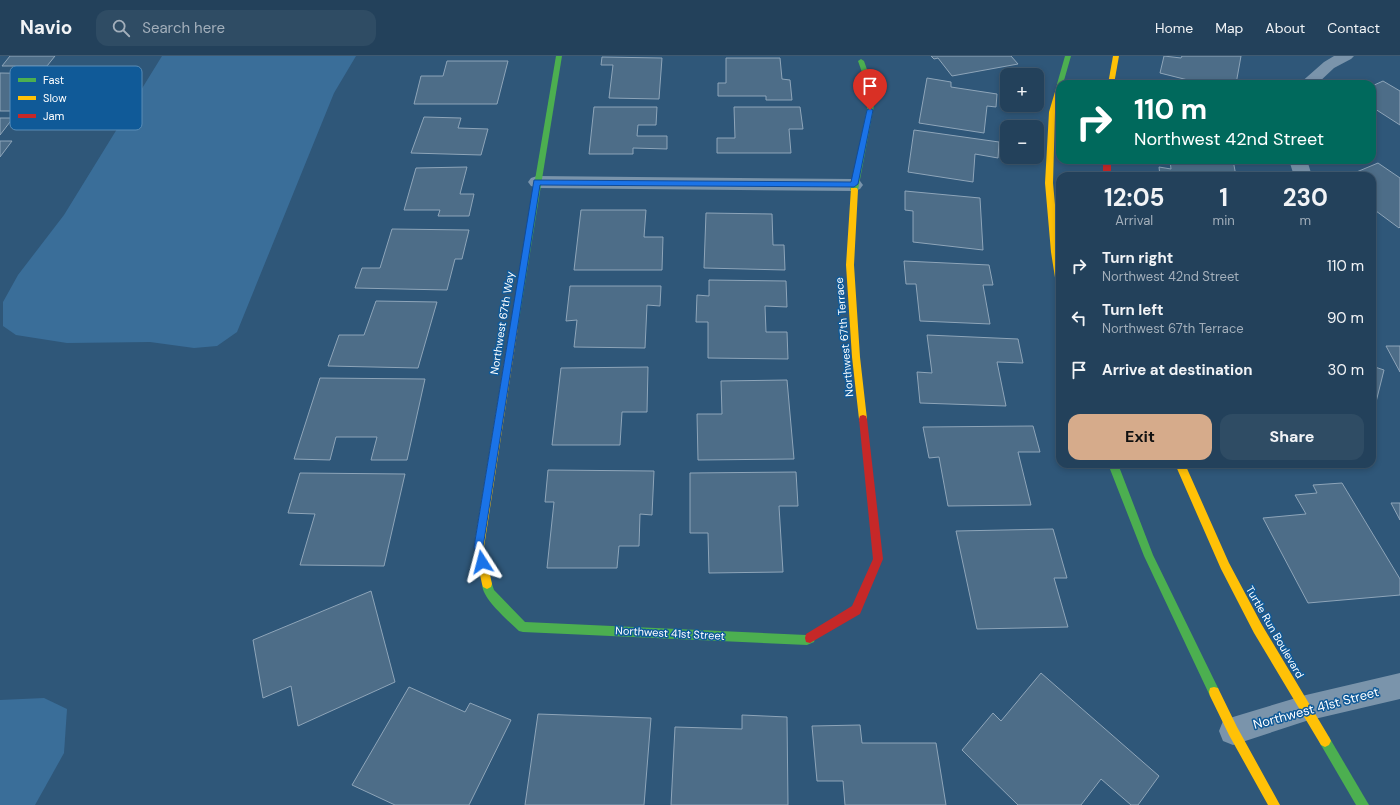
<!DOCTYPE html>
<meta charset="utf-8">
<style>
:root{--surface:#23415b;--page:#2f4c64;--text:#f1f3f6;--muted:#a3afbb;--line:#405a71;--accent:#d6ab8b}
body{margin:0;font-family:"DM Sans",sans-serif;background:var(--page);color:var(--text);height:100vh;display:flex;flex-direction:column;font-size:15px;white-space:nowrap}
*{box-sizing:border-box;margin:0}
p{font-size:13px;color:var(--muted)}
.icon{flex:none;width:22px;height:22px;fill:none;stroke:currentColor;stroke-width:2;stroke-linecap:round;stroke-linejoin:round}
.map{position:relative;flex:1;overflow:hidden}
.panel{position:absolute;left:1056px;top:116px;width:320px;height:296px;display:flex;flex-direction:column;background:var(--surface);border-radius:12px;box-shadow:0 2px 6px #0003,0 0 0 1px var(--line)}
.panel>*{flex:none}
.guide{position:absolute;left:1056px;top:24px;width:320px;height:84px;border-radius:12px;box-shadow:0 2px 6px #0003,0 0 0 1px var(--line);background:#00695c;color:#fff;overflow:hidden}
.controls{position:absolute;left:1000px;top:12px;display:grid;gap:8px}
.controls a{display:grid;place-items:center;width:44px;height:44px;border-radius:8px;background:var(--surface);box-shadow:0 2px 6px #0003,0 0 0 1px var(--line);font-size:20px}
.pin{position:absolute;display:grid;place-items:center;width:34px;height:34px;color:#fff;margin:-41px -17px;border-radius:50% 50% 50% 0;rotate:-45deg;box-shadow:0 0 4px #0007}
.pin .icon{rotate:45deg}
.me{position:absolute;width:44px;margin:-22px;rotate:351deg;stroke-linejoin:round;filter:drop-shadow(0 0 3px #0008)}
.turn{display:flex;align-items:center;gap:14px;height:84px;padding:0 12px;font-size:18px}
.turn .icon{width:52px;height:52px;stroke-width:2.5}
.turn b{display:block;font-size:28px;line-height:34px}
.eta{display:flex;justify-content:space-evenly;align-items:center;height:68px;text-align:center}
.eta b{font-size:24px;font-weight:700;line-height:28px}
.button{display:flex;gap:8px;margin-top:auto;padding:8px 12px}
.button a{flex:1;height:46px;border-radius:12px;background:var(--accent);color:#111;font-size:16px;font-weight:700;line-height:46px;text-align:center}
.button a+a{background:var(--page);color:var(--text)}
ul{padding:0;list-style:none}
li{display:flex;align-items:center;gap:12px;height:52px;padding:0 12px}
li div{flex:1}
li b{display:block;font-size:15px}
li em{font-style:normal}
header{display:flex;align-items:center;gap:24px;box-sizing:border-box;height:56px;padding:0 20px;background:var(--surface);border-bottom:1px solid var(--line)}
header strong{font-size:19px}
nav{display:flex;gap:22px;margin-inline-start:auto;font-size:14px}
.search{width:280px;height:36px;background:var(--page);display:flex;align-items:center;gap:10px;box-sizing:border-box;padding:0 14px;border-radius:12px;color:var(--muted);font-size:15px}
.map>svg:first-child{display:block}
.water{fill:#3a6e99}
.building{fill:#4d6d88;stroke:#8ea5b9}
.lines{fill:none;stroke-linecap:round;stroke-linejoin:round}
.street{fill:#7a94ab;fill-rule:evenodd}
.fast{fill:#4caf50;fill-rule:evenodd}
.slow{fill:#ffc107;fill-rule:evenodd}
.jam{fill:#c62828;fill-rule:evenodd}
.route{fill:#1a73e8;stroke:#114b97}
.labels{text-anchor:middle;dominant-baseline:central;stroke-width:3;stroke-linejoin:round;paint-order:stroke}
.street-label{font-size:11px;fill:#fff;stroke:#105a98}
.near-street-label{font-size:13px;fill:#fff;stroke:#105a98}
.key{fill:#105a98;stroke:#588cb7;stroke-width:1}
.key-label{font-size:11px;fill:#fff}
</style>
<header>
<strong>Navio</strong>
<div class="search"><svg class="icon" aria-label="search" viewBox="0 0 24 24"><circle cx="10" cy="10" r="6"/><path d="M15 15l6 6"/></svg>Search here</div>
<nav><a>Home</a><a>Map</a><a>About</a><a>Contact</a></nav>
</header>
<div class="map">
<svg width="1400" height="749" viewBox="0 0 1400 749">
<rect width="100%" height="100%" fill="#2f5779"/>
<g class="water">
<polygon points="162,0 356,0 334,37 237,276 217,290 194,292 150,286 67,287 16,279 3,270 3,246 18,219 64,159"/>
<polygon points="44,642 67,653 64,697 35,749 0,749 0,644"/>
</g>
<g class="building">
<polygon points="10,0 55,0 47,10 2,10"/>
<polygon points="931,0 1011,0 1018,8 952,20 938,2 934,3"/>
<polygon points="1164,0 1181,2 1182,0 1241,0 1236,28 1204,28 1160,17"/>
<polygon points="602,1 662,2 659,43 609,42 613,9 601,9"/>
<polygon points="726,2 780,2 782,23 790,24 792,44 766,44 766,40 718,40 718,27 726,27"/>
<polygon points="447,5 508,5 497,48 414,48 421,20 443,20"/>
<polygon points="0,17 60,18 48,34 33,33 16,55 0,55"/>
<polygon points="927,22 951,26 951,31 997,38 996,51 987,50 984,77 919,67"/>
<polygon points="1383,25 1400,35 1400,69 1372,51 1372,30"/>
<polygon points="594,51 657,51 656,69 638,69 637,80 667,80 667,93 633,92 633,98 589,98"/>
<polygon points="734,51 800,51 803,73 789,73 791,97 717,97 717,82 735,82"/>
<polygon points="424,61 461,62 458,72 488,73 481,99 411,97"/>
<polygon points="0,62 13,62 0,79"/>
<polygon points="914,74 999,86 998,102 975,98 973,126 908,116"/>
<polygon points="0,85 12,85 0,101"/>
<polygon points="1170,104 1233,104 1236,120 1160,120 1159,111 1171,113"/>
<polygon points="1378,107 1400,122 1400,171 1399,172 1372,152 1374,149 1372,148 1372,120 1347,120"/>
<polygon points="467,111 460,138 474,138 469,160 438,160 440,154 404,154 416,112"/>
<polygon points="905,135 980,142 983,194 913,186 913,155 905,154"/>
<polygon points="581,154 646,154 644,181 663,181 662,214 574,214"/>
<polygon points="706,157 772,158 773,189 784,189 785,214 704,212"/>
<polygon points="392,173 469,174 462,203 455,203 447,234 355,232 362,212 380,212"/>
<polygon points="904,205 989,209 993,229 983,229 990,268 920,265 916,228 906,228"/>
<polygon points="709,224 786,225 787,251 765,250 766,276 787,276 788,303 708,302 708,266 696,266 697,239 709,240"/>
<polygon points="570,230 661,230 660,250 647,249 645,292 574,291 577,264 566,265"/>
<polygon points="376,245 437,246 418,312 328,310 339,279 364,279"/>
<polygon points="927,279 1018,283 1023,307 997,306 1006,350 920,347 917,316 932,317"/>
<polygon points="1386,290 1400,290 1400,316"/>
<polygon points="1372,310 1384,314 1374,354 1372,353"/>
<polygon points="648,311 647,356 622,356 620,389 552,389 561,312"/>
<polygon points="320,322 425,323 407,404 371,404 377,381 336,381 330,404 294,403"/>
<polygon points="787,324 794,403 698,404 697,358 722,358 721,325"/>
<polygon points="1033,370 1040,396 1018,396 1031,449 948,450 939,401 929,402 923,371"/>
<polygon points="548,414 654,415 652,459 640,458 639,490 619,490 617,512 547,512 554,446 545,446"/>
<polygon points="796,416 798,450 779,450 783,516 709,517 708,477 690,477 690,417"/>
<polygon points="300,417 405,418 384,510 300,509 315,458 288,457"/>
<polygon points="1342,427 1400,523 1400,539 1308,547 1263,462 1306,458 1295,439 1317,437 1313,429"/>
<polygon points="1391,447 1400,447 1400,464"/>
<polygon points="1053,473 1067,522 1054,522 1068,571 977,573 956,475"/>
<polygon points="371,535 395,626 298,670 291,630 263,642 253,584"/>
<polygon points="1041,617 1159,720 1138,749 1131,749 1101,723 1081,749 1018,749 962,694 993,657 1001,665"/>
<polygon points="409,631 465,656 470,647 511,664 469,749 395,749 352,729"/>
<polygon points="538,658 651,662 644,749 525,749"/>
<polygon points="742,659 787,661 788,749 671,749 675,671 742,673"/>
<polygon points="860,669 862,687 936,687 946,749 845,749 843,725 817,725 812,670"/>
</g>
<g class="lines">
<g class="street">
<polygon points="1334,0 1354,0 1351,3 1334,12 1317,28 1299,28 1324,6"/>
<polygon points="1289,104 1307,104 1312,120 1294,120"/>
<polygon points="537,120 854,123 860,125 863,129 860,133 854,135 537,132 531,130 528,126 531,122"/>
<polygon points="1400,617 1400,643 1306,665 1233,689 1223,685 1219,675 1223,665 1233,661 1306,639"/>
</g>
<g class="fast">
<polygon points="556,0 562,0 518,271 514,274 510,271"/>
<polygon points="1065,0 1071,0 1063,28 1060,28 1060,30 1057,28"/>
<polygon points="861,3 864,5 876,39 858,134 854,136 850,134 870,39 858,5"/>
<polygon points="1108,408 1118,408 1153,499 1218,632 1219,636 1218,640 1214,641 1210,640 1144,500"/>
<path d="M487,523L491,525L494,534L525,566L806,579L810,577L814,578L815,582L814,586L807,589L523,576L519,575C509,565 477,539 483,525Z"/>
<polygon points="1325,679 1329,681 1369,749 1356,749 1321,689 1319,685 1321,681"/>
</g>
<g class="slow">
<polygon points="1113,0 1119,0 1114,28 1108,28"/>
<polygon points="1060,27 1063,28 1060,28 1060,40 1055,56 1053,127 1060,203 1060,231 1056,228 1051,196 1045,127 1049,56 1057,29"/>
<polygon points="851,132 857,132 858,134 854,209 860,301 867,363 866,366 860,366 859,363 852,301 846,209"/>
<polygon points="514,268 518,271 484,491 492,528 491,531 487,533 483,531 482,528 474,491 510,271"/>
<polygon points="1175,408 1185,408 1229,507 1262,569 1329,681 1331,685 1329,689 1325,691 1321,689 1254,577 1221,513"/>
<polygon points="1214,631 1218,632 1237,671 1280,749 1268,749 1229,679 1210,640 1209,636 1210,632"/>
</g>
<g class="jam">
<rect x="1103" y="104" width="8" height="16"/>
<polygon points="863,359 866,360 867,363 883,503 860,558 810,587 806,586 805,582 806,578 852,550 873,503 859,363 860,360"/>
</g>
</g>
<polygon class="route" points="870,52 873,54 858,128 854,131 540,129 483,491 487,506 486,510 482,511 479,510 474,491 534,124 851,126 867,54"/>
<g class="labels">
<g class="street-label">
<text transform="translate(502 267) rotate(-81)">Northwest 67th Way</text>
<text transform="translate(844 281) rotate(-95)">Northwest 67th Terrace</text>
<text transform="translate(1275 576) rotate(60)">Turtle Run Boulevard</text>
<text transform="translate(670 577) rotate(3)">Northwest 41st Street</text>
</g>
<g class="near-street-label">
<text transform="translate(1316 652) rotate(-15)">Northwest 41st Street</text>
</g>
</g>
<rect x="10" y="10" width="132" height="64" rx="6" class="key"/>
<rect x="18" y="22" width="18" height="4" fill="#4caf50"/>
<rect x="18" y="40" width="18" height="4" fill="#ffc107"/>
<rect x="18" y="58" width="18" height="4" fill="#c62828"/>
<g class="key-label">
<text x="43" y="28">Fast</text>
<text x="43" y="46">Slow</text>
<text x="43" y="64">Jam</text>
</g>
</svg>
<div class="controls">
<a>+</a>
<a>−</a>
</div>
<div class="pin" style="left:870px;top:54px;background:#d93025"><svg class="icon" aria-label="arrive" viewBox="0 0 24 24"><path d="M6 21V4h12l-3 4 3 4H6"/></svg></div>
<svg class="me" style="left:482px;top:506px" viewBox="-20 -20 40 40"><path d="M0-17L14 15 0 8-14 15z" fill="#1a73e8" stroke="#fff" stroke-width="4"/></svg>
<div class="guide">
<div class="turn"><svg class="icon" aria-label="right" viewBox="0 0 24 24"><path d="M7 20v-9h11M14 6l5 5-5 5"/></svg><div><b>110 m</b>Northwest 42nd Street</div></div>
</div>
<section class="panel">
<div class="eta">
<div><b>12:05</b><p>Arrival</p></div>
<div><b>1</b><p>min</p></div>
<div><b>230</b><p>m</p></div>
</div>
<ul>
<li><svg class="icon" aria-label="right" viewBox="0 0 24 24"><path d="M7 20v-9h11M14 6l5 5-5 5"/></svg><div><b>Turn right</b><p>Northwest 42nd Street</p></div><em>110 m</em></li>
<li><svg class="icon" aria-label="left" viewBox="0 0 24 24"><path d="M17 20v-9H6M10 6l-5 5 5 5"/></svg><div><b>Turn left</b><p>Northwest 67th Terrace</p></div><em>90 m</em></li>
<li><svg class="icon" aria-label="arrive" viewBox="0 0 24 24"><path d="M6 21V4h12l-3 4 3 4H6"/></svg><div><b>Arrive at destination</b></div><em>30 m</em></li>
</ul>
<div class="button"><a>Exit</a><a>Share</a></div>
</section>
</div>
